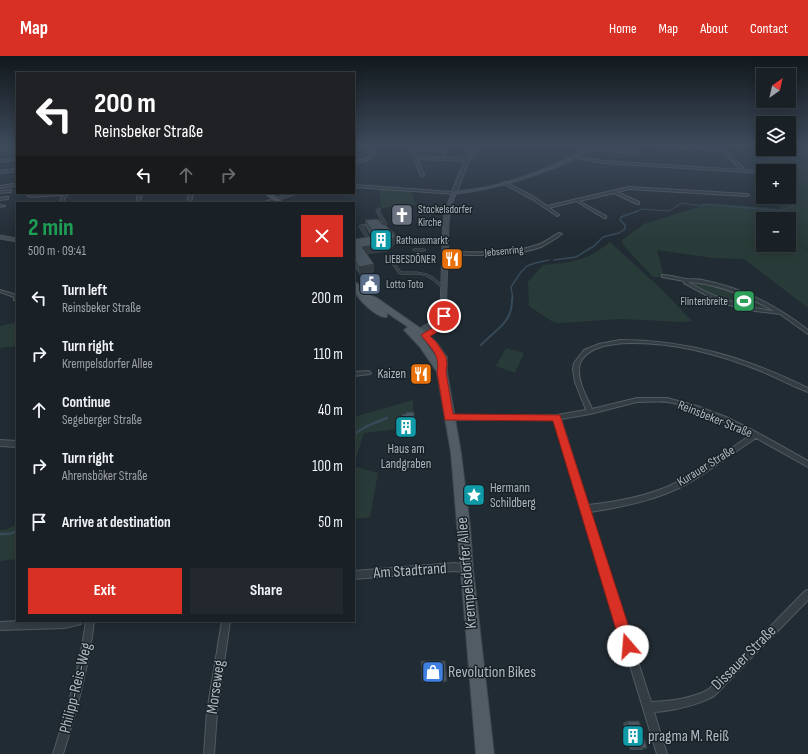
<!DOCTYPE html>
<meta charset="utf-8">
<style>
:root{--surface:#192026;--page:#22282e;--text:#f1f3f6;--muted:#9fa3a7;--line:#373e43;--accent:#d93025}
body{margin:0;font-family:"Sofia Sans Condensed",sans-serif;background:var(--page);color:var(--text);height:100vh;display:flex;flex-direction:column;font-size:15px;white-space:nowrap}
*{box-sizing:border-box;margin:0}
p{font-size:13px;color:var(--muted)}
.icon{flex:none;width:22px;height:22px;fill:none;stroke:currentColor;stroke-width:2;stroke-linecap:round;stroke-linejoin:round}
.map{position:relative;flex:1;overflow:hidden}
.panel{position:absolute;left:16px;top:146px;width:339px;height:420px;display:flex;flex-direction:column;background:var(--surface);border-radius:0px;box-shadow:0 2px 10px #0003,0 0 0 1px var(--line)}
.panel>*{flex:none}
.hud{position:absolute;left:16px;top:16px;width:339px;height:122px;border-radius:0px;box-shadow:0 2px 10px #0003,0 0 0 1px var(--line);background:#202124;color:#fff;overflow:hidden}
.needle{width:26px;rotate:34deg}
.fabs{position:absolute;left:756px;top:12px;display:grid;gap:8px}
.fabs a{display:grid;place-items:center;width:40px;height:40px;border-radius:0px;background:var(--surface);box-shadow:0 2px 10px #0003,0 0 0 1px var(--line);font-size:20px}
.pin{position:absolute;display:grid;place-items:center;width:34px;height:34px;color:#fff;margin:-17px;border:2px solid #fff;border-radius:50%;box-shadow:0 1px 4px #0007}
.me{position:absolute;width:44px;margin:-22px;rotate:342deg;stroke-linejoin:round;filter:drop-shadow(0 0 3px #0008)}
.turn{display:flex;align-items:center;gap:14px;height:84px;padding:0 12px;font-size:18px}
.turn .icon{width:52px;height:52px;stroke-width:2.5}
.turn b{display:block;font-size:28px;line-height:34px}
.lanes{display:flex;align-items:center;height:38px;padding:0 12px;background:#0003;justify-content:center;gap:20px;direction:ltr}
.lanes .off{opacity:.35}
.round{display:grid;place-items:center;flex:none;width:42px;height:42px;border-radius:0px;background:var(--page)}
.summary{display:flex;align-items:center;justify-content:space-between;height:68px;padding:0 12px}
h1{font-size:24px;font-weight:700;line-height:30px;color:#1e9e55}
.button{display:flex;gap:8px;margin-top:auto;padding:8px 12px}
.button a{flex:1;height:46px;border-radius:0px;background:var(--accent);color:#fff;font-size:16px;font-weight:700;line-height:46px;text-align:center}
.button a+a{background:var(--page);color:var(--text)}
ul{padding:0;list-style:none}
li{display:flex;align-items:center;gap:12px;height:56px;padding:0 12px}
li div{flex:1}
li b{display:block;font-size:15px}
li em{font-style:normal}
header{display:flex;align-items:center;gap:24px;box-sizing:border-box;height:56px;padding:0 20px;background:var(--accent);color:#fff}
header strong{font-size:19px}
nav{display:flex;gap:22px;margin-inline-start:auto;font-size:14px}
.map>svg:first-child{display:block}
.green{fill:#293b38;fill-rule:evenodd}
.lines{fill:none;stroke-linecap:round;stroke-linejoin:round}
.stream-far3{stroke:#364a59;stroke-width:1}
.stream-far2{stroke:#364a59;stroke-width:1.5}
.stream-far1{stroke:#364a59;stroke-width:2}
.stream{stroke:#364a59;stroke-width:2.5}
.pedestrian-casing{stroke:#515b62;stroke-width:1}
.minor-casing{stroke:#515b62;stroke-width:2}
.tertiary-casing{stroke:#515b62;stroke-width:2}
.secondary-casing{stroke:#515b62;stroke-width:1}
.primary-casing{stroke:#3d464d;stroke-width:2}
.pedestrian{fill:#343d44;fill-rule:evenodd}
.minor{fill:#343d44;fill-rule:evenodd}
.tertiary{fill:#343d44;fill-rule:evenodd}
.secondary{fill:#424d56;fill-rule:evenodd}
.primary{fill:#525c64;fill-rule:evenodd}
.wall{fill:#3f4a52}
.shaded-wall{fill:#333c42}
.building{fill:#49565f;stroke:#333c42}
.route{fill:#d93025;stroke:#8d1f18}
.labels{text-anchor:middle;dominant-baseline:central;stroke-width:3;stroke-linejoin:round;paint-order:stroke}
.far-poi-label{font-size:11px;fill:#aeb8c1;stroke:#192228;text-anchor:start}
.far-street-label{font-size:11px;fill:#aeb8c1;stroke:#192228}
.poi-label{font-size:13px;fill:#aeb8c1;stroke:#192228;text-anchor:end}
.street-label{font-size:13px;fill:#aeb8c1;stroke:#192228}
.near-street-label{font-size:16px;fill:#aeb8c1;stroke:#192228}
.near-poi-label{font-size:16px;fill:#aeb8c1;stroke:#192228;text-anchor:start}
</style>
<header>
<strong>Map</strong>
<nav><a>Home</a><a>Map</a><a>About</a><a>Contact</a></nav>
</header>
<div class="map">
<svg width="808" height="698" viewBox="0 0 808 698">
<rect width="100%" height="100%" fill="#212b33"/>
<g class="green">
<polygon points="0,89 17,89 17,98 0,100"/>
<path d="M663,89H763V93H789V89H808V194L798,188L808,195V252L744,203L713,202L657,194L664,221H653L623,189L622,184L644,168L711,147L781,153L776,141H789V115H766L763,107L767,94ZM763,163H789V189H763Z"/>
<polygon points="379,132 411,135 416,149 381,152"/>
<path d="M610,186L659,231L692,265L684,266L621,263L559,267L553,266L529,250L528,226L543,209C573,206 585,206 610,186Z"/>
<path d="M698,226C722,231 744,239 766,250L767,253C756,257 701,237 692,228Z"/>
<polygon points="17,266 17,290 0,292 0,270"/>
<polygon points="506,292 524,297 515,317 496,310"/>
<polygon points="413,344 413,371 364,377 354,409 354,361"/>
<polygon points="354,410 378,417 370,461 354,463"/>
<polygon points="17,468 17,503 0,505 0,474 5,474"/>
</g>
<g class="lines">
<g class="stream-far3">
<polyline points="0,96 17,92"/>
<polyline points="771,115 769,109 773,98 808,99"/>
<polyline points="636,156 641,153 669,155 681,147 703,150 702,148 773,154 782,154 794,150 783,141"/>
</g>
<g class="stream-far2">
<polyline points="554,204 576,201 594,190 603,181 619,177 625,173 625,169 620,164 621,161 638,155"/>
<polyline points="513,243 511,231 521,216 527,210 535,207 549,204"/>
</g>
<path class="stream-far1" d="M481,289C496,273 513,267 512,242"/>
<g class="stream">
<polyline points="354,378 367,370 387,362"/>
<polyline points="0,478 9,478 17,475"/>
</g>
<g class="pedestrian-casing">
<g id="pedestrian">
<polygon points="379,152 381,153 379,155 387,168 385,169 383,168 363,171 372,186 369,187 359,170 361,169 382,166 376,155"/>
<polygon points="390,175 392,175 401,186 401,188 399,188 390,177"/>
<path d="M414,193H424L426,194C423,196 416,196 413,194Z"/>
<path d="M393,207H395L401,216H417L427,218L433,221L446,232L444,233C438,230 434,224 428,221C419,216 408,219 399,218L392,208Z"/>
</g>
</g>
<g class="minor-casing">
<g id="minor">
<path d="M372,89H374L376,95C372,104 364,106 354,107V105C362,104 370,103 374,95Z"/>
<polygon points="652,89 723,92 745,114 762,115 763,117 603,107 573,101 574,100 603,105 741,114 722,94 651,91"/>
<path d="M437,91L441,92L448,102L467,103L468,104L467,105L417,103L424,119L421,120L414,102L412,94ZM437,93L439,94L446,102L416,101L415,95Z"/>
<polygon points="588,92 637,95 638,96 637,97 587,94"/>
<polygon points="17,102 17,104 0,106 0,104"/>
<polygon points="17,113 17,115 0,117 0,115"/>
<polygon points="505,126 534,141 547,150 629,131 747,138 749,139 747,140 629,133 617,136 639,146 639,148 637,148 614,137 579,145 606,160 606,162 604,162 576,145 549,152 558,158 559,159 557,160 532,143 504,128 503,127"/>
<polygon points="14,128 15,128 15,130 0,132 0,130"/>
<polygon points="11,134 11,136 10,136 0,137 0,135"/>
<polygon points="28,137 32,137 32,139 76,137 66,139 63,147 59,147 63,139 31,141 27,139"/>
<polygon points="138,137 142,137 140,147 136,147"/>
<polygon points="189,137 193,137 191,147 187,147"/>
<polygon points="7,141 8,141 8,143 0,144 0,142"/>
<polygon points="276,142 277,142 277,144 267,147 262,147"/>
<polygon points="0,149 5,150 0,151"/>
<path d="M559,177L562,178C556,182 548,188 541,191C510,202 477,199 445,198L443,197L445,196C475,196 508,199 537,189C545,187 551,181 559,177Z"/>
<path d="M662,219C670,219 679,222 687,223C692,223 697,223 702,224C741,231 777,250 808,274V278L780,258L755,255L729,249L706,239L684,227V225L662,221ZM688,226C719,228 747,240 774,255C743,251 714,242 688,226Z"/>
<polygon points="0,234 17,239 17,244 14,244 14,241 0,236"/>
<path d="M620,284C689,284 746,302 808,332V336C792,330 777,322 761,315C721,299 677,287 634,287C621,287 607,288 595,293C587,297 579,303 579,313C578,327 587,341 592,353L637,342H667L697,350L726,361L758,377L808,405V411L756,382C733,397 711,414 687,428C657,444 623,451 590,456L651,646C671,645 690,643 708,634L805,535L808,534V544L714,640C695,650 676,654 654,656L667,698H657L555,363L449,364H447L446,362L447,360H449L557,359L586,354L575,326L573,313L574,307L584,294L599,288ZM637,346C647,346 658,345 668,346C696,351 726,367 751,379C724,396 699,417 669,430C644,441 616,446 588,449L561,363L590,358Z"/>
<polygon points="368,315 370,316 371,317 370,318 354,320 354,316"/>
<polygon points="0,384 17,385 17,391 0,390"/>
<polygon points="455,507 469,510 470,513 469,516 466,517 455,515 354,523 354,515"/>
<polygon points="20,565 82,565 81,568 65,572 0,574 0,566"/>
<path d="M86,565H94C89,611 77,654 63,698H53C67,654 80,611 86,565Z"/>
<polygon points="222,565 230,565 217,656 214,698 204,698 207,656"/>
</g>
</g>
<g class="tertiary-casing">
<g id="tertiary">
<polygon points="475,89 479,89 469,104 456,138 354,131 354,129 452,136 465,104"/>
<polygon points="292,137 299,137 276,144 274,143"/>
</g>
</g>
<g class="secondary-casing">
<g id="secondary">
<path d="M592,89H596C566,114 495,134 456,138L451,153L449,165L446,264C441,276 426,284 413,282L412,280L413,278L420,277L417,275L418,273L430,266L440,254L443,165L445,153L452,136C463,134 475,133 486,131C523,123 559,108 592,89Z"/>
<polygon points="0,179 17,182 17,186 0,183"/>
</g>
</g>
<g class="primary-casing">
<g id="primary">
<polygon points="264,137 271,137 284,147 277,147"/>
<path d="M354,227H357L365,237L377,242L423,274L437,287L447,301V316L461,397L470,470L473,513L494,698H476L451,397L437,316L420,291L404,274L408,271L371,246L387,257V261C377,263 356,242 354,233C353,231 354,229 354,227ZM416,277L431,291L438,303L426,287Z"/>
</g>
</g>
<use href="#pedestrian" class="pedestrian"/>
<use href="#minor" class="minor"/>
<use href="#tertiary" class="tertiary"/>
<use href="#secondary" class="secondary"/>
<use href="#primary" class="primary"/>
</g>
<g class="wall">
<polygon points="397,149 410,157 410,165 401,163 397,157"/>
<polygon points="365,164 383,169 395,180 395,188 389,195 367,198 374,216 360,219 354,210 354,183 371,180 366,172"/>
<polygon points="414,356 414,377 398,376 399,361 402,361 406,358"/>
<polygon points="421,605 447,625 446,626 422,626"/>
<polygon points="627,665 647,692 642,694 630,694 623,667"/>
</g>
<g class="shaded-wall">
<polygon points="395,180 395,188 389,195 363,199 362,191"/>
<polygon points="374,208 374,216 360,219 359,211"/>
</g>
<g class="building">
<polygon points="404,148 410,157 401,155 397,149"/>
<polygon points="378,163 383,169 386,169 395,180 389,187 362,191 374,208 359,211 354,203 354,183 373,180 374,177 365,164"/>
<polygon points="406,356 414,356 414,372 398,372 399,361 402,361 402,358 406,358"/>
<polygon points="421,605 445,605 447,625 422,625"/>
<polygon points="627,665 639,665 647,692 635,692"/>
</g>
<linearGradient id="sky" x2="0" y2="1"><stop stop-color="#12181c"/><stop offset="0.48" stop-color="#3d4a5b"/><stop offset="1" stop-color="#3d4a5b" stop-opacity="0"/></linearGradient>
<rect width="808" height="186" fill="url(#sky)"/>
<path class="route" d="M442,258H447L448,260C444,270 440,276 430,280L437,287L446,301L447,308L446,316L453,358L560,359L635,590L633,595L628,597L623,595L621,590L553,365L445,364L437,316C441,299 430,291 421,279L437,269Z"/>
<defs>
<g id="church-square" transform="scale(1.15)"><rect x="-9" y="-9" width="18" height="18" rx="4" fill="#6b7280" stroke="#192228"/><path d="M-1.2-6h2.4v3.5h3.3v2.4h-3.3V6h-2.4V-.1h-3.3v-2.4h3.3Z" fill="#fff"/></g>
<g id="building-square" transform="scale(1.15)"><rect x="-9" y="-9" width="18" height="18" rx="4" fill="#0f9aa8" stroke="#192228"/><path d="M-4-6H4V6H1V3H-1V6H-4ZM-2.5-4.3h1.7v1.8h-1.7ZM.8-4.3h1.7v1.8H.8ZM-2.5-1h1.7V.8h-1.7ZM.8-1h1.7V.8H.8Z" fill="#fff"/></g>
<g id="restaurant-square" transform="scale(1.15)"><rect x="-9" y="-9" width="18" height="18" rx="4" fill="#e8710a" stroke="#192228"/><path d="M-5-6h1v4h1v-4h1v4h1v-4h1v5L-1.5 .5V6h-2V.5L-5-1ZM5-6V6H3V1.5H1.5Q1.5-4 5-6Z" fill="#fff"/></g>
<g id="civic-square" transform="scale(1.15)"><rect x="-9" y="-9" width="18" height="18" rx="4" fill="#5c6f8a" stroke="#192228"/><path d="M-.6-6.5H3V-4.5H.6V-3L4-1V1h2V6H-6V1h2V-1L-.6-3ZM-1.2 2.5V6h2.4V2.5Z" fill="#fff"/></g>
<g id="stadium-square" transform="scale(1.15)"><rect x="-9" y="-9" width="18" height="18" rx="4" fill="#2e9e5b" stroke="#192228"/><path d="M0-5a6.5 5 0 1 0 0 10a6.5 5 0 1 0 0-10ZM-3.5-1.8h7v3.6h-7Z" fill="#fff"/></g>
<g id="sight-square" transform="scale(1.15)"><rect x="-9" y="-9" width="18" height="18" rx="4" fill="#0f9aa8" stroke="#192228"/><path d="M0-6L1.8-2.2L6-1.7L2.9 1.2L3.7 5.4L0 3.3L-3.7 5.4L-2.9 1.2L-6-1.7L-1.8-2.2Z" fill="#fff"/></g>
<g id="shop-square" transform="scale(1.15)"><rect x="-9" y="-9" width="18" height="18" rx="4" fill="#3f7fe0" stroke="#192228"/><path d="M-5-2.5h2.3a2.7 3.5 0 0 1 5.4 0H5L5.5 6h-11ZM-1.5-2.5h3a1.5 2.3 0 0 0-3 0Z" fill="#fff"/></g>
</defs>
<g fill-rule="evenodd">
<use href="#church-square" x="402" y="159"/>
<use href="#building-square" x="381" y="184"/>
<use href="#restaurant-square" x="452" y="203"/>
<use href="#civic-square" x="370" y="228"/>
<use href="#stadium-square" x="744" y="245"/>
<use href="#restaurant-square" x="421" y="318"/>
<use href="#building-square" x="406" y="371"/>
<use href="#sight-square" x="474" y="439"/>
<use href="#shop-square" x="433" y="616"/>
<use href="#building-square" x="633" y="680"/>
</g>
<g class="labels">
<g class="far-poi-label">
<text x="418" y="153">Stockelsdorfer<tspan x="418" dy="13">Kirche</tspan></text>
<text x="396" y="184">Rathausmarkt</text>
<text x="436" y="203" text-anchor="end">LIEBESDÖNER</text>
<text x="386" y="228">Lotto Toto</text>
<text x="728" y="245" text-anchor="end">Flintenbreite</text>
</g>
<g class="far-street-label">
<text transform="translate(504 195) rotate(-5)">Jebsenring</text>
</g>
<g class="poi-label">
<text x="406" y="318">Kaizen</text>
<text x="406" y="393" text-anchor="middle">Haus am<tspan x="406" dy="15">Landgraben</tspan></text>
<text x="490" y="432" text-anchor="start">Hermann<tspan x="490" dy="15">Schildberg</tspan></text>
</g>
<g class="street-label">
<text transform="translate(715 363) rotate(22)">Reinsbeker Straße</text>
<text transform="translate(706 410) rotate(-32)">Kurauer Straße</text>
</g>
<g class="near-street-label">
<text transform="translate(410 515) rotate(-4)">Am Stadtrand</text>
<text transform="translate(467 517) rotate(-95)">Krempelsdorfer Allee</text>
<text transform="translate(744 602) rotate(-45)">Dissauer Straße</text>
<text transform="translate(216 631) rotate(-82)">Morseweg</text>
<text transform="translate(76 632) rotate(-76)">Philipp-Reis-Weg</text>
</g>
<g class="near-poi-label">
<text x="448" y="616">Revolution Bikes</text>
<text x="648" y="680">pragma M. Reiß</text>
</g>
</g>
</svg>
<div class="fabs">
<a><svg class="needle" viewBox="-14 -14 28 28"><path d="M0-13l5 13h-10z" fill="#e53935"/><path d="M0 13l5-13h-10z" fill="#9fa3a7"/></svg></a>
<a><svg class="icon" aria-label="layers" viewBox="0 0 24 24"><path d="M12 4l9 5-9 5-9-5zM3 14l9 5 9-5"/></svg></a>
<a>+</a>
<a>−</a>
</div>
<div class="pin" style="left:444px;top:260px;background:#d93025"><svg class="icon" aria-label="arrive" viewBox="0 0 24 24"><path d="M6 21V4h12l-3 4 3 4H6"/></svg></div>
<svg class="me" style="left:628px;top:590px" viewBox="-20 -20 40 40"><circle r="19" fill="#fff"/><path d="M0-13L10 11 0 6-10 11z" fill="#d93025"/></svg>
<div class="hud">
<div class="turn"><svg class="icon" aria-label="left" viewBox="0 0 24 24"><path d="M17 20v-9H6M10 6l-5 5 5 5"/></svg><div><b>200 m</b>Reinsbeker Straße</div></div>
<div class="lanes"><svg class="icon" aria-label="left" viewBox="0 0 24 24"><path d="M17 20v-9H6M10 6l-5 5 5 5"/></svg><svg class="icon off" aria-label="ahead" viewBox="0 0 24 24"><path d="M12 20V5M6 11l6-6 6 6"/></svg><svg class="icon off" aria-label="right" viewBox="0 0 24 24"><path d="M7 20v-9h11M14 6l5 5-5 5"/></svg></div>
</div>
<section class="panel">
<div class="summary"><div><h1>2 min</h1><p>500 m · 09:41</p></div><a class="round" style="background:#d93025;color:#fff"><svg class="icon" aria-label="close" viewBox="0 0 24 24"><path d="M6 6l12 12M18 6L6 18"/></svg></a></div>
<ul>
<li><svg class="icon" aria-label="left" viewBox="0 0 24 24"><path d="M17 20v-9H6M10 6l-5 5 5 5"/></svg><div><b>Turn left</b><p>Reinsbeker Straße</p></div><em>200 m</em></li>
<li><svg class="icon" aria-label="right" viewBox="0 0 24 24"><path d="M7 20v-9h11M14 6l5 5-5 5"/></svg><div><b>Turn right</b><p>Krempelsdorfer Allee</p></div><em>110 m</em></li>
<li><svg class="icon" aria-label="ahead" viewBox="0 0 24 24"><path d="M12 20V5M6 11l6-6 6 6"/></svg><div><b>Continue</b><p>Segeberger Straße</p></div><em>40 m</em></li>
<li><svg class="icon" aria-label="right" viewBox="0 0 24 24"><path d="M7 20v-9h11M14 6l5 5-5 5"/></svg><div><b>Turn right</b><p>Ahrensböker Straße</p></div><em>100 m</em></li>
<li><svg class="icon" aria-label="arrive" viewBox="0 0 24 24"><path d="M6 21V4h12l-3 4 3 4H6"/></svg><div><b>Arrive at destination</b></div><em>50 m</em></li>
</ul>
<div class="button"><a>Exit</a><a>Share</a></div>
</section>
</div>
